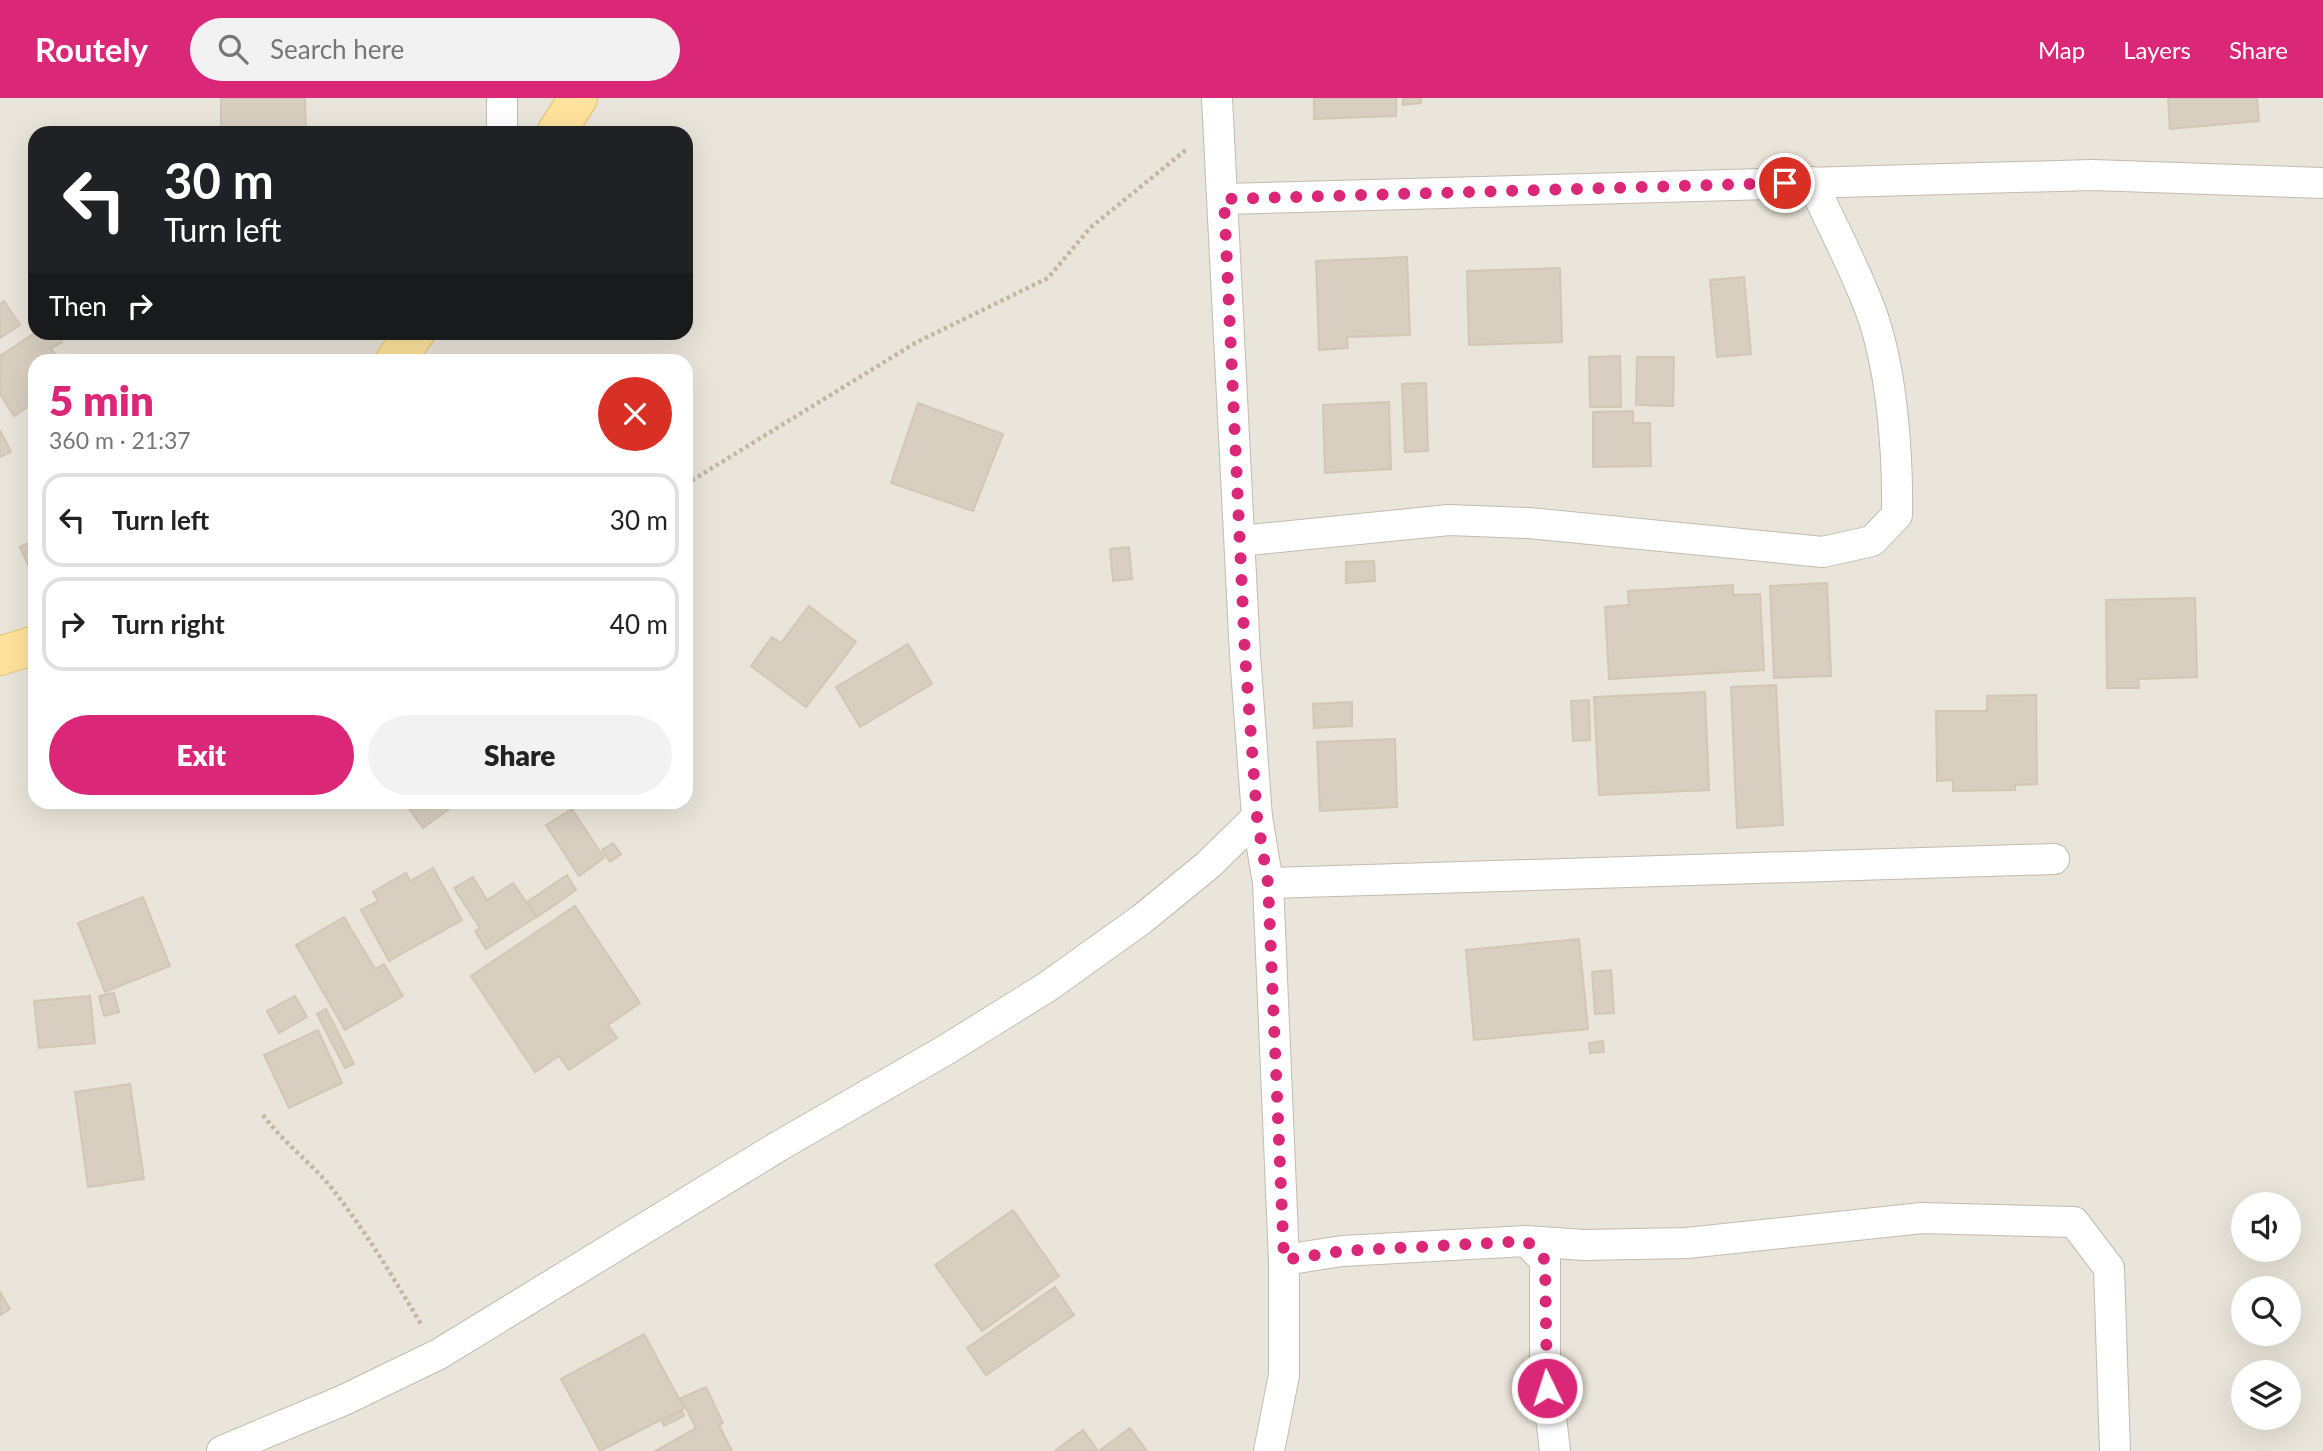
<!DOCTYPE html>
<meta charset="utf-8">
<style>
:root{--surface:#fff;--page:#f2f2f2;--text:#222;--muted:#767676;--line:#e0e0e0;--accent:#db2777}
body{margin:0;font-family:Lato,sans-serif;background:var(--page);color:var(--text);height:100vh;display:flex;flex-direction:column;font-size:26px;white-space:nowrap}
*{box-sizing:border-box;margin:0}
p{font-size:23px;color:var(--muted)}
.icon{flex:none;width:38px;height:38px;fill:none;stroke:currentColor;stroke-width:2;stroke-linecap:round;stroke-linejoin:round}
.map{position:relative;flex:1;overflow:hidden}
.drawer{position:absolute;left:28px;top:256px;width:665px;height:455px;display:flex;flex-direction:column;background:var(--surface);border-radius:21px;box-shadow:0 7px 28px #0002}
.drawer>*{flex:none}
.banner{position:absolute;left:28px;top:28px;width:665px;height:214px;border-radius:21px;box-shadow:0 7px 28px #0002;background:#202124;color:#fff;overflow:hidden}
.fabs{position:absolute;left:2231px;top:1094px;display:grid;gap:14px}
.fabs a{display:grid;place-items:center;width:70px;height:70px;border-radius:50%;background:var(--surface);box-shadow:0 7px 28px #0002;font-size:35px}
.pin{position:absolute;display:grid;place-items:center;width:60px;height:60px;color:#fff;margin:-30px;border:4px solid #fff;border-radius:50%;box-shadow:0 2px 7px #0007}
.me{position:absolute;width:77px;margin:-38px;rotate:356deg;stroke-linejoin:round;filter:drop-shadow(0 0 5px #0008)}
.turn{display:flex;align-items:center;gap:24px;height:147px;padding:0 21px;font-size:32px}
.turn .icon{width:91px;height:91px;stroke-width:2.5}
.turn b{display:block;font-size:49px;line-height:60px}
.then{display:flex;align-items:center;height:66px;padding:0 21px;background:#0003;gap:14px;font-size:26px}
.round{display:grid;place-items:center;flex:none;width:74px;height:74px;border-radius:37px;background:var(--page)}
.summary{display:flex;align-items:center;justify-content:space-between;height:119px;padding:0 21px}
h1{font-size:42px;font-weight:800;line-height:52px;color:var(--accent)}
.primary-button{display:flex;gap:14px;margin-top:auto;padding:14px 21px}
.primary-button a{flex:1;height:80px;border-radius:42px;background:var(--accent);color:#fff;font-size:28px;font-weight:800;line-height:80px;text-align:center}
.primary-button a+a{background:var(--page);color:var(--text)}
ul{padding:0;list-style:none}
li{display:flex;align-items:center;gap:21px;height:94px;margin:0 14px 10px;padding:0 7px;border:4px solid var(--line);border-radius:21px}
li div{flex:1}
li b{display:block;font-size:26px}
li em{font-style:normal}
header{display:flex;align-items:center;gap:42px;box-sizing:border-box;height:98px;padding:0 35px;background:var(--accent);color:#fff}
header strong{font-size:33px}
nav{display:flex;gap:38px;margin-inline-start:auto;font-size:24px}
.search{width:490px;height:63px;background:var(--page);display:flex;align-items:center;gap:18px;box-sizing:border-box;padding:0 24px;border-radius:38px;color:var(--muted);font-size:26px}
.map>svg:first-child{display:block}
.residential{fill:#eae5da;fill-rule:evenodd}
.building{fill:#d8cfc1;stroke:#d3c7b4;stroke-width:2}
.lines{fill:none;stroke-linecap:round;stroke-linejoin:round}
.street-casing{stroke:#c2bbae;stroke-width:32}
.primary-casing{stroke:#e6c16a;stroke-width:40}
.path{stroke:#c4b79f;stroke-width:4.5;stroke-dasharray:3.5 3.5;stroke-linecap:butt}
.street{stroke:#fff;stroke-width:30}
.primary{stroke:#ffe39c;stroke-width:38}
.route{stroke:#db2777;stroke-width:12;stroke-dasharray:0 21.6}
</style>
<header>
<strong>Routely</strong>
<div class="search"><svg class="icon" aria-label="search" viewBox="0 0 24 24"><circle cx="10" cy="10" r="6"/><path d="M15 15l6 6"/></svg>Search here</div>
<nav><a>Map</a><a>Layers</a><a>Share</a></nav>
</header>
<div class="map">
<svg width="2323" height="1353" viewBox="0 0 2323 1353">
<rect width="100%" height="100%" fill="#f6f3ec"/>
<path class="residential" d="M0,0H2323V1353H0ZM35,35H686V234H35ZM35,262H686V704H35ZM2244,1106H2289V1152H2244ZM2244,1190H2289V1236H2244ZM2244,1274H2289V1320H2244Z"/>
<g class="building">
<polygon points="221,0 305,0 306,35 221,35"/>
<polygon points="1314,0 1396,0 1396,18 1314,21"/>
<polygon points="1403,0 1421,0 1421,5 1403,7"/>
<polygon points="2168,0 2257,0 2259,23 2170,31"/>
<polygon points="1407,159 1410,237 1347,239 1348,250 1319,252 1316,163"/>
<polygon points="1560,170 1562,244 1469,247 1467,173"/>
<polygon points="1744,179 1751,256 1717,259 1710,182"/>
<polygon points="4,203 20,227 0,240 0,206"/>
<polygon points="36,234 56,234 62,244 51,250 59,262 35,262 35,304 14,318 0,296 0,258"/>
<polygon points="1620,258 1621,309 1590,309 1589,259"/>
<polygon points="1637,259 1674,259 1673,308 1636,307"/>
<polygon points="1426,285 1428,353 1405,354 1402,286"/>
<polygon points="1389,304 1391,371 1325,375 1323,307"/>
<polygon points="918,305 1003,336 973,413 891,385"/>
<polygon points="1633,313 1633,325 1650,325 1651,368 1593,369 1593,314"/>
<polygon points="0,332 11,354 0,359"/>
<polygon points="35,442 35,466 29,469 20,449"/>
<polygon points="1129,449 1132,481 1113,483 1110,451"/>
<polygon points="1374,463 1375,483 1346,485 1346,464"/>
<polygon points="1827,485 1831,578 1774,580 1770,488"/>
<polygon points="1733,487 1733,497 1760,496 1764,572 1609,581 1605,509 1629,507 1628,493"/>
<polygon points="2195,500 2197,579 2138,581 2139,590 2107,590 2106,502"/>
<polygon points="809,508 856,544 806,609 751,568 772,539 781,545"/>
<polygon points="908,546 932,586 860,629 836,589"/>
<polygon points="1776,587 1783,727 1737,730 1731,589"/>
<polygon points="1705,594 1709,692 1599,697 1594,599"/>
<polygon points="2036,597 2037,686 2015,687 2015,692 1953,693 1953,682 1937,683 1936,613 1987,613 1987,598"/>
<polygon points="1589,602 1590,642 1573,643 1571,603"/>
<polygon points="1352,604 1352,628 1314,630 1313,606"/>
<polygon points="1395,641 1397,709 1320,713 1317,644"/>
<polygon points="404,704 444,704 449,711 423,730"/>
<polygon points="572,711 604,760 579,778 546,727"/>
<polygon points="613,745 621,756 610,764 602,752"/>
<polygon points="433,770 462,822 389,863 361,812 378,803 373,794 406,775 410,783"/>
<polygon points="567,777 576,792 537,819 527,804"/>
<polygon points="473,779 487,802 513,785 536,819 486,851 475,833 480,830 454,790"/>
<polygon points="143,799 170,868 105,894 78,825"/>
<polygon points="575,808 640,905 608,927 617,940 569,972 559,958 535,974 471,878"/>
<polygon points="344,819 375,871 384,866 403,898 345,932 296,847"/>
<polygon points="1579,841 1588,931 1474,942 1466,852"/>
<polygon points="1611,872 1614,915 1595,916 1592,874"/>
<polygon points="114,895 119,914 104,918 99,898"/>
<polygon points="90,898 95,945 39,950 34,903"/>
<polygon points="295,898 307,919 279,935 267,913"/>
<polygon points="326,911 354,966 345,970 317,916"/>
<polygon points="318,932 342,985 289,1010 264,957"/>
<polygon points="1603,943 1604,954 1590,955 1589,945"/>
<polygon points="130,986 144,1081 88,1089 75,994"/>
<polygon points="1013,1112 1059,1178 982,1233 935,1167"/>
<polygon points="1055,1189 1074,1217 986,1277 967,1250"/>
<polygon points="0,1194 10,1211 0,1217"/>
<polygon points="644,1236 684,1310 600,1353 561,1281"/>
<polygon points="706,1289 723,1325 719,1327 732,1353 655,1353 696,1330 681,1300"/>
<polygon points="682,1313 684,1318 664,1328 662,1324"/>
<polygon points="1130,1330 1147,1353 1099,1353"/>
<polygon points="1083,1332 1098,1353 1055,1353"/>
</g>
<g class="lines">
<g class="street-casing">
<g id="street">
<polyline points="1217,0 1245,557 1257,719 1268,785 1284,1162 1284,1277 1269,1353"/>
<polyline points="502,35 502,0"/>
<polyline points="1224,101 2092,77 2323,85"/>
<path d="M1240,443L1449,422L1529,425L1823,454L1872,443L1897,417C1898,356 1892,269 1870,211C1854,168 1831,126 1812,84"/>
<polyline points="1268,785 2054,761"/>
<polyline points="1526,1143 1584,1147 1687,1145 1922,1120 2074,1124 2109,1170 2115,1353"/>
<polyline points="1284,1162 1342,1153 1526,1143 1545,1162 1545,1269 1555,1353"/>
<polyline points="222,1353 344,1302 439,1256 779,1048 944,953 1047,889 1142,821 1208,767 1257,719"/>
</g>
</g>
<g class="primary-casing">
<g id="primary">
<polyline points="556,35 578,0"/>
<polyline points="395,262 416,234"/>
<polyline points="0,558 35,547"/>
</g>
</g>
<g class="path">
<polyline points="686,386 915,245 1048,180 1090,130 1187,51"/>
<path d="M263,1017C283,1044 309,1063 330,1088C365,1132 393,1179 422,1228"/>
</g>
<use href="#street" class="street"/>
<use href="#primary" class="primary"/>
</g>
<g class="lines">
<polyline class="route" points="1547,1290 1545,1162 1527,1143 1342,1153 1284,1162 1268,785 1257,719 1245,557 1224,101 1785,85"/>
</g>
</svg>
<div class="fabs">
<a><svg class="icon" aria-label="sound" viewBox="0 0 24 24"><path d="M4 9h4l5-4v14l-5-4H4zM17 9q2 3 0 6"/></svg></a>
<a><svg class="icon" aria-label="search" viewBox="0 0 24 24"><circle cx="10" cy="10" r="6"/><path d="M15 15l6 6"/></svg></a>
<a><svg class="icon" aria-label="layers" viewBox="0 0 24 24"><path d="M12 4l9 5-9 5-9-5zM3 14l9 5 9-5"/></svg></a>
</div>
<div class="pin" style="left:1785px;top:85px;background:#d93025"><svg class="icon" aria-label="arrive" viewBox="0 0 24 24"><path d="M6 21V4h12l-3 4 3 4H6"/></svg></div>
<svg class="me" style="left:1547px;top:1290px" viewBox="-20 -20 40 40"><circle r="17" fill="#db2777" stroke="#fff" stroke-width="3"/><path d="M0-11L8 9 0 5-8 9z" fill="#fff"/></svg>
<div class="banner">
<div class="turn"><svg class="icon" aria-label="left" viewBox="0 0 24 24"><path d="M17 20v-9H6M10 6l-5 5 5 5"/></svg><div><b>30 m</b>Turn left</div></div>
<div class="then">Then<svg class="icon" aria-label="right" viewBox="0 0 24 24"><path d="M7 20v-9h11M14 6l5 5-5 5"/></svg></div>
</div>
<section class="drawer">
<div class="summary"><div><h1>5 min</h1><p>360 m · 21:37</p></div><a class="round" style="background:#d93025;color:#fff"><svg class="icon" aria-label="close" viewBox="0 0 24 24"><path d="M6 6l12 12M18 6L6 18"/></svg></a></div>
<ul>
<li><svg class="icon" aria-label="left" viewBox="0 0 24 24"><path d="M17 20v-9H6M10 6l-5 5 5 5"/></svg><div><b>Turn left</b></div><em>30 m</em></li>
<li><svg class="icon" aria-label="right" viewBox="0 0 24 24"><path d="M7 20v-9h11M14 6l5 5-5 5"/></svg><div><b>Turn right</b></div><em>40 m</em></li>
</ul>
<div class="primary-button"><a>Exit</a><a>Share</a></div>
</section>
</div>
